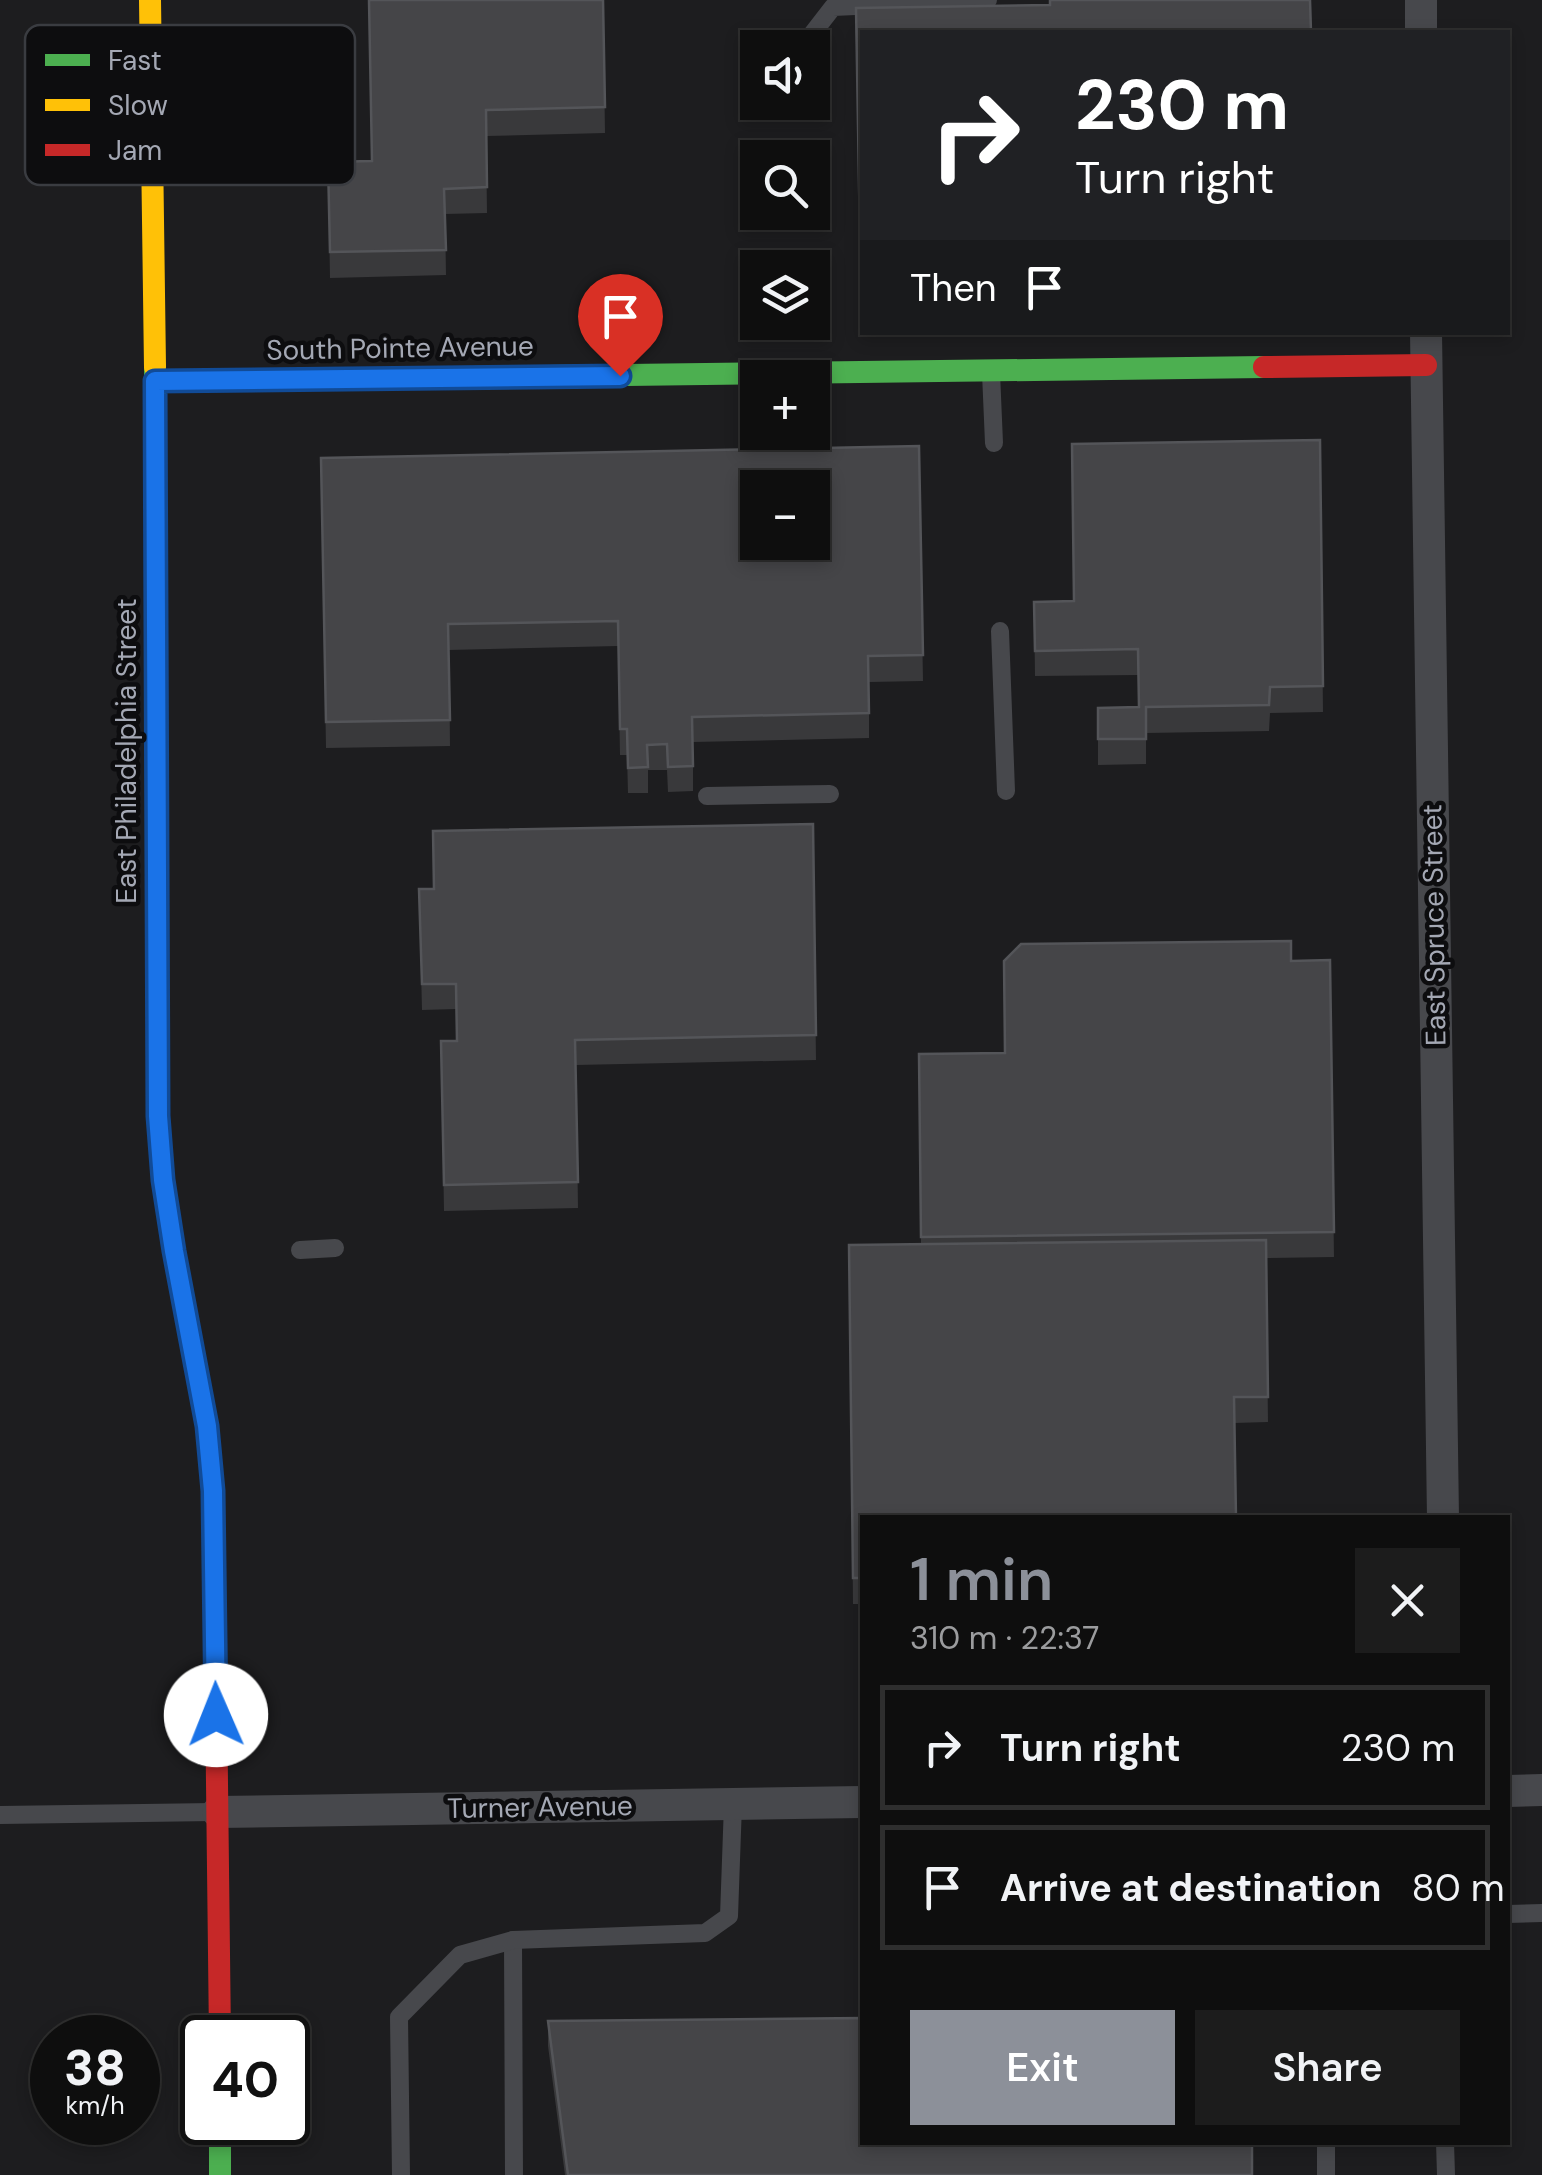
<!DOCTYPE html>
<meta charset="utf-8">
<style>
:root{--surface:#0e0e0e;--page:#1c1c1c;--text:#f1f3f6;--muted:#9b9c9e;--line:#2e2e2e;--accent:#8c9099}
body{margin:0;font-family:"DM Sans",sans-serif;background:var(--page);color:var(--text);height:100vh;display:flex;flex-direction:column;font-size:38px;white-space:nowrap}
*{box-sizing:border-box;margin:0}
p{font-size:32px;color:var(--muted)}
.icon{flex:none;width:55px;height:55px;fill:none;stroke:currentColor;stroke-width:2;stroke-linecap:round;stroke-linejoin:round}
.map{position:relative;flex:1;overflow:hidden}
.panel{position:absolute;left:860px;top:1515px;width:650px;height:630px;display:flex;flex-direction:column;background:var(--surface);border-radius:0px;box-shadow:0 5px 15px #0003,0 0 0 2px var(--line)}
.panel>*{flex:none}
.banner{position:absolute;left:860px;top:30px;width:650px;height:305px;border-radius:0px;box-shadow:0 5px 15px #0003,0 0 0 2px var(--line);background:#202124;color:#fff;overflow:hidden}
.buttons{position:absolute;left:740px;top:30px;display:grid;gap:20px}
.buttons a{display:grid;place-items:center;width:90px;height:90px;border-radius:0px;background:var(--surface);box-shadow:0 5px 15px #0003,0 0 0 2px var(--line);font-size:50px}
.speed{position:absolute;left:30px;top:2015px;display:flex;gap:20px;font-size:50px;font-weight:700;text-align:center}
.speed>*{display:grid;place-content:center;width:130px;height:130px;border-radius:50%;background:var(--surface);box-shadow:0 5px 15px #0003,0 0 0 2px var(--line);line-height:1}
.speed small{font-size:25px;font-weight:400}
.speed .limit{border:5px solid #111;border-radius:15px;background:#fff;color:#111}
.pin{position:absolute;display:grid;place-items:center;width:85px;height:85px;color:#fff;margin:-102px -42px;border-radius:50% 50% 50% 0;rotate:-45deg;box-shadow:0 0 10px #0007}
.pin .icon{rotate:45deg}
.me{position:absolute;width:110px;margin:-55px;rotate:359deg;stroke-linejoin:round;filter:drop-shadow(0 0 8px #0008)}
.turn{display:flex;align-items:center;gap:35px;height:210px;padding:0 50px;font-size:45px}
.turn .icon{width:130px;height:130px;stroke-width:2.5}
.turn b{display:block;font-size:70px;line-height:85px}
.then{display:flex;align-items:center;height:95px;padding:0 50px;background:#0003;gap:20px;font-size:38px}
.round{display:grid;place-items:center;flex:none;width:105px;height:105px;border-radius:0px;background:var(--page)}
.summary{display:flex;align-items:center;justify-content:space-between;height:170px;padding:0 50px}
h1{font-size:60px;font-weight:600;line-height:75px;color:var(--accent)}
.button{display:flex;gap:20px;margin-top:auto;padding:20px 50px}
.button a{flex:1;height:115px;border-radius:0px;background:var(--accent);color:#fff;font-size:40px;font-weight:600;line-height:115px;text-align:center}
.button a+a{background:var(--page);color:var(--text)}
ul{padding:0;list-style:none}
li{display:flex;align-items:center;gap:30px;height:125px;margin:0 20px 15px;padding:0 30px;border:5px solid var(--line);border-radius:0px}
li div{flex:1}
li b{display:block;font-size:38px}
li em{font-style:normal}
.map>svg:first-child{display:block}
.built{fill:#1d1d1f;fill-rule:evenodd}
.lines{fill:none;stroke-linecap:round;stroke-linejoin:round}
.lane{stroke:#47484c;stroke-width:18}
.street{stroke:#47484c;stroke-width:32}
.fast{stroke:#4caf50;stroke-width:22}
.slow{stroke:#ffc107;stroke-width:22}
.jam{stroke:#c62828;stroke-width:22}
.wall{fill:#39393b}
.building{fill:#454548;stroke:#545559;stroke-width:2.5;fill-rule:evenodd}
.route-casing{stroke:#114b97;stroke-width:25}
.route{stroke:#1a73e8;stroke-width:18}
.labels{text-anchor:middle;dominant-baseline:central;stroke-width:9;stroke-linejoin:round;paint-order:stroke}
.street-label{font-size:28px;fill:#a4a8b4;stroke:#0d0d0f}
.key{fill:#0d0d0f;stroke:#3a3c41;stroke-width:2.5}
.key-label{font-size:28px;fill:#a4a8b4}
</style>
<div class="map">
<svg width="1542" height="2175" viewBox="0 0 1542 2175">
<rect width="100%" height="100%" fill="#131313"/>
<path class="built" d="M0,0H1542V2175H0ZM862,32H1508V332H862ZM758,48H812V102H758ZM758,158H812V212H758ZM758,268H812V322H758ZM758,378H812V432H758ZM758,488H812V542H758ZM862,1518H1508V2142H862ZM52,2038H138V2122H52ZM202,2038H288V2122H202Z"/>
<g class="lines">
<g class="lane">
<polyline points="809,38 833,7 988,0"/>
<polyline points="991,373 994,443"/>
<polyline points="1000,631 1006,791"/>
<polyline points="707,796 830,794"/>
<polyline points="300,1250 335,1248"/>
<polyline points="0,1815 214,1812"/>
<polyline points="1508,1914 1542,1913"/>
<polyline points="513,1940 514,2175"/>
<polyline points="1326,2142 1326,2175"/>
<polyline points="1445,2142 1446,2175"/>
<polyline points="401,2175 399,2017 460,1955 513,1940 705,1933 729,1916 733,1804"/>
</g>
<g class="street">
<polyline points="1421,0 1421,32"/>
<polyline points="1426,332 1443,1518"/>
<polyline points="1508,1791 1542,1790"/>
<polyline points="218,1812 862,1802"/>
</g>
<g class="fast">
<polyline points="155,367 158,1116 163,1180 174,1251 207,1426 213,1491 216,1698"/>
<polyline points="155,381 1264,367"/>
<polyline points="220,2122 220,2175"/>
</g>
<polyline class="slow" points="150,0 155,367"/>
<g class="jam">
<polyline points="1264,367 1426,365"/>
<polyline points="216,1698 220,2038"/>
</g>
</g>
<g class="wall">
<polygon points="603,0 605,133 486,136 487,213 445,214 446,275 330,278 328,162 372,161"/>
<polygon points="1310,0 862,32 862,266 860,267 856,8"/>
<polygon points="1320,440 1323,712 1270,713 1269,731 1146,733 1146,764 1098,765 1098,708 1139,707 1138,675 1035,676 1034,602 1074,601"/>
<polygon points="919,446 923,681 869,682 869,738 693,742 693,791 668,792 667,770 648,770 648,793 628,793 627,755 620,755 618,646 449,650 450,746 326,748 321,458"/>
<polygon points="813,824 816,1060 576,1065 578,1208 444,1211 441,1041 456,1041 456,1009 422,1010 419,889 433,889"/>
<polygon points="1330,960 1334,1257 1266,1258 1268,1422 1234,1423 862,1518 862,1604 853,1604 849,1245 921,1244 919,1054 1005,1053 1291,961"/>
<polygon points="548,2021 862,2142 1252,2175 565,2175 548,2046"/>
</g>
<g class="building">
<polygon points="369,0 603,0 605,107 486,110 487,187 444,189 446,250 330,252 328,162 372,161"/>
<polygon points="1050,0 1310,0 1311,32 862,32 862,241 860,241 856,8 1050,5"/>
<polygon points="1320,440 1323,686 1270,687 1269,705 1146,707 1146,739 1098,739 1098,708 1139,707 1138,649 1035,651 1034,602 1074,601 1072,444"/>
<path d="M919,446L923,655L868,656L869,713L692,717L693,766L668,767L667,744L647,745L648,767L628,768L627,729H620L618,621L448,624L450,720L326,722L321,458ZM758,488H812V542H758Z"/>
<polygon points="813,824 816,1035 575,1040 578,1182 444,1185 441,1041 457,1041 456,984 422,984 419,889 434,889 433,831"/>
<polygon points="1291,941 1291,961 1330,960 1334,1232 921,1237 919,1054 1005,1053 1004,961 1021,944"/>
<polygon points="1266,1240 1268,1397 1234,1397 1236,1518 862,1518 862,1578 853,1578 849,1245"/>
<polygon points="862,2018 862,2142 1252,2142 1252,2175 568,2175 548,2021"/>
</g>
<g class="lines">
<g class="route-casing">
<polyline id="route" points="216,1715 213,1491 207,1426 174,1251 163,1180 158,1116 155,381 620,376"/>
</g>
<use href="#route" class="route"/>
</g>
<g class="labels">
<g class="street-label">
<text transform="translate(400 348) rotate(-1)">South Pointe Avenue</text>
<text transform="translate(126 751) rotate(-90)">East Philadelphia Street</text>
<text transform="translate(1434 925) rotate(-91)">East Spruce Street</text>
<text transform="translate(540 1807) rotate(-1)">Turner Avenue</text>
</g>
</g>
<rect x="25" y="25" width="330" height="160" rx="15" class="key"/>
<rect x="45" y="54" width="45" height="12" fill="#4caf50"/>
<rect x="45" y="99" width="45" height="12" fill="#ffc107"/>
<rect x="45" y="144" width="45" height="12" fill="#c62828"/>
<g class="key-label">
<text x="108" y="70">Fast</text>
<text x="108" y="115">Slow</text>
<text x="108" y="160">Jam</text>
</g>
</svg>
<div class="buttons">
<a><svg class="icon" aria-label="sound" viewBox="0 0 24 24"><path d="M4 9h4l5-4v14l-5-4H4zM17 9q2 3 0 6"/></svg></a>
<a><svg class="icon" aria-label="search" viewBox="0 0 24 24"><circle cx="10" cy="10" r="6"/><path d="M15 15l6 6"/></svg></a>
<a><svg class="icon" aria-label="layers" viewBox="0 0 24 24"><path d="M12 4l9 5-9 5-9-5zM3 14l9 5 9-5"/></svg></a>
<a>+</a>
<a>−</a>
</div>
<div class="speed"><div>38<small>km/h</small></div><div class="limit">40</div></div>
<div class="pin" style="left:620px;top:376px;background:#d93025"><svg class="icon" aria-label="arrive" viewBox="0 0 24 24"><path d="M6 21V4h12l-3 4 3 4H6"/></svg></div>
<svg class="me" style="left:216px;top:1715px" viewBox="-20 -20 40 40"><circle r="19" fill="#fff"/><path d="M0-13L10 11 0 6-10 11z" fill="#1a73e8"/></svg>
<div class="banner">
<div class="turn"><svg class="icon" aria-label="right" viewBox="0 0 24 24"><path d="M7 20v-9h11M14 6l5 5-5 5"/></svg><div><b>230 m</b>Turn right</div></div>
<div class="then">Then<svg class="icon" aria-label="arrive" viewBox="0 0 24 24"><path d="M6 21V4h12l-3 4 3 4H6"/></svg></div>
</div>
<section class="panel">
<div class="summary"><div><h1>1 min</h1><p>310 m · 22:37</p></div><a class="round"><svg class="icon" aria-label="close" viewBox="0 0 24 24"><path d="M6 6l12 12M18 6L6 18"/></svg></a></div>
<ul>
<li><svg class="icon" aria-label="right" viewBox="0 0 24 24"><path d="M7 20v-9h11M14 6l5 5-5 5"/></svg><div><b>Turn right</b></div><em>230 m</em></li>
<li><svg class="icon" aria-label="arrive" viewBox="0 0 24 24"><path d="M6 21V4h12l-3 4 3 4H6"/></svg><div><b>Arrive at destination</b></div><em>80 m</em></li>
</ul>
<div class="button"><a>Exit</a><a>Share</a></div>
</section>
</div>
